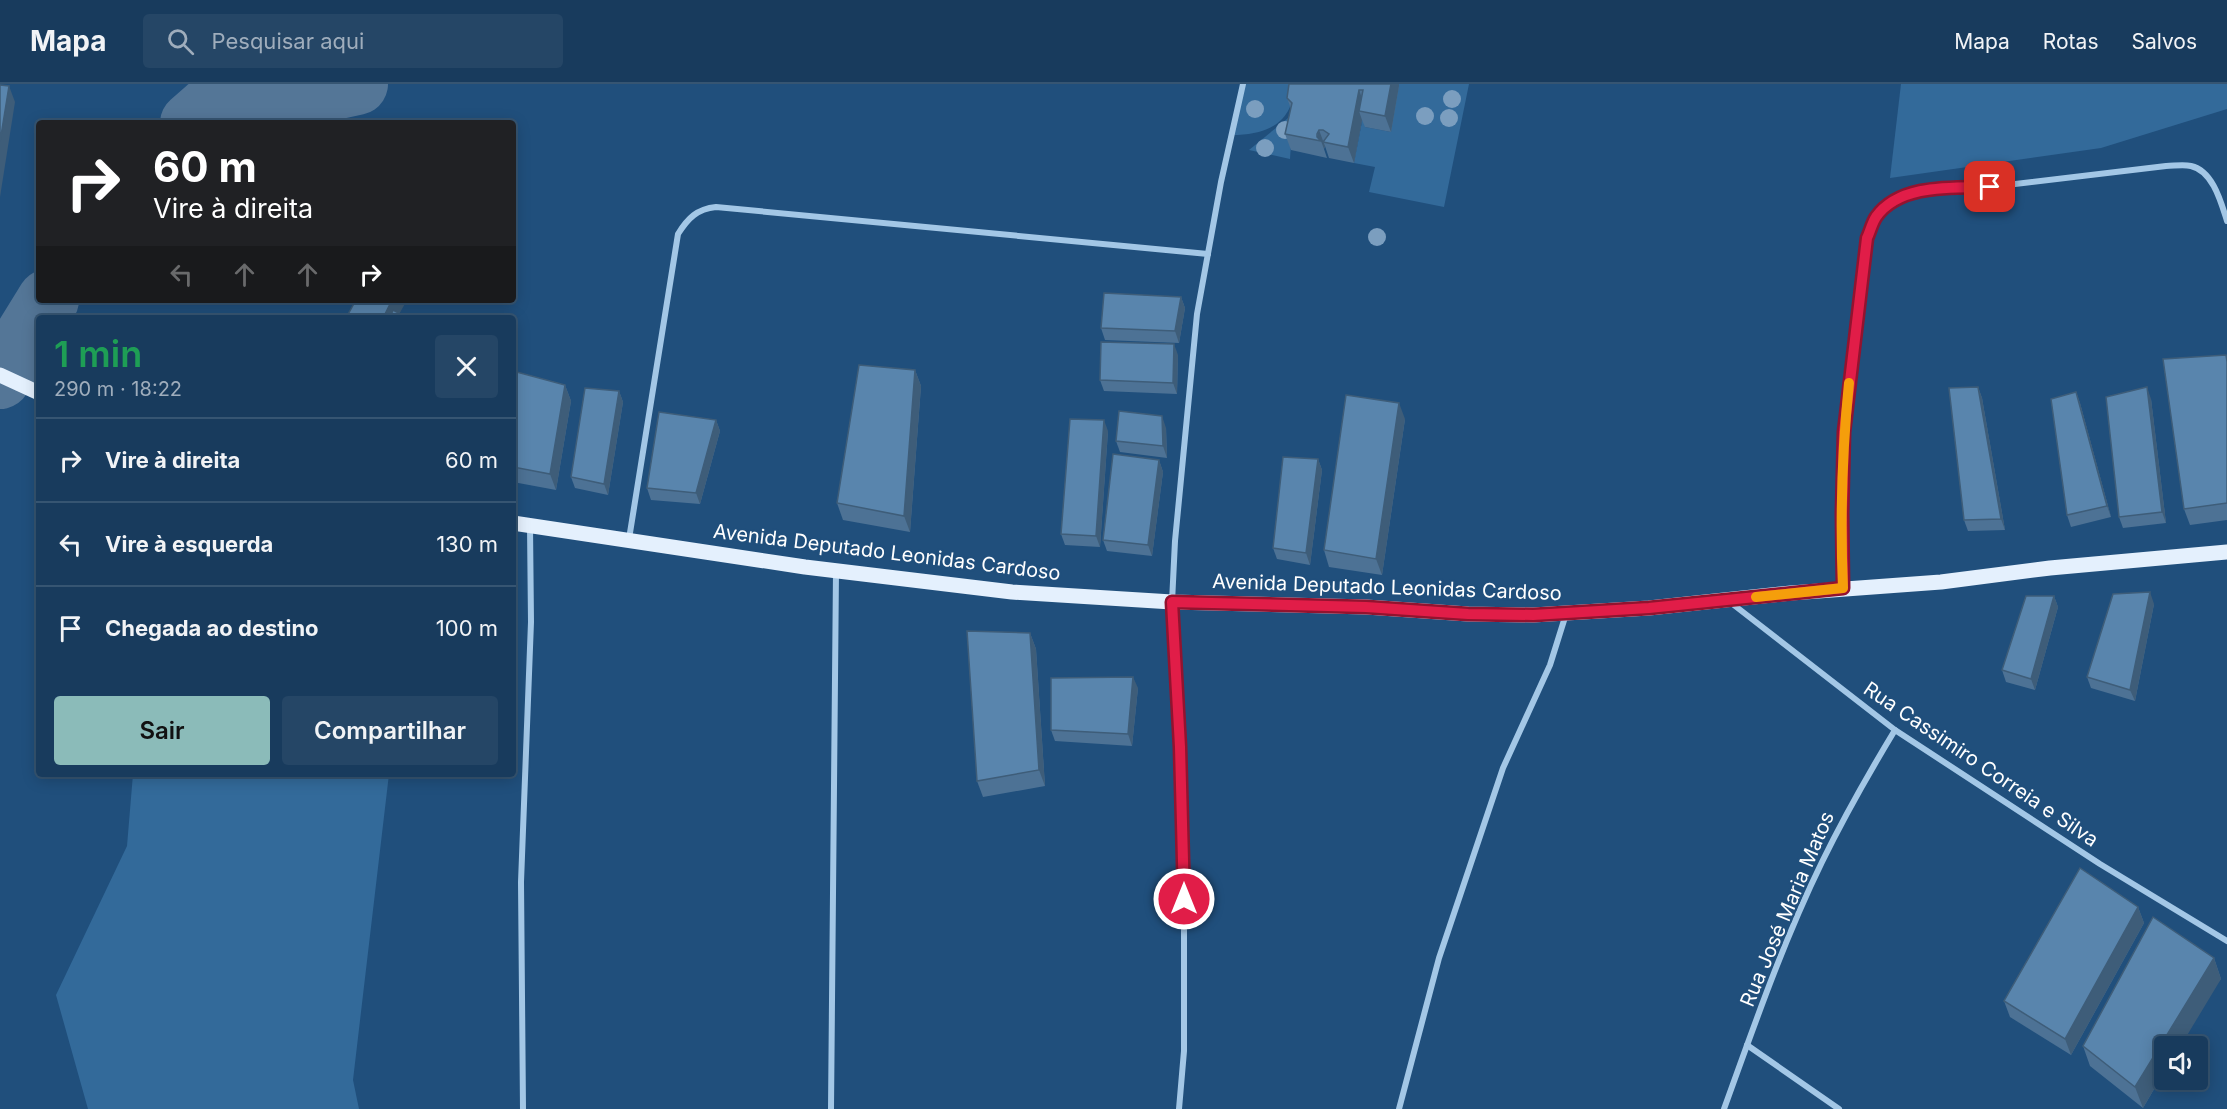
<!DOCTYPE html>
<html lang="pt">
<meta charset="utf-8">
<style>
:root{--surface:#183b5d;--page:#254666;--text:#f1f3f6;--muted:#9fadbc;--line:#365572;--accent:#8bbbb9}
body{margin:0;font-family:Inter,sans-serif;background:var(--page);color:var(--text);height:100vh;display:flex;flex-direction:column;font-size:22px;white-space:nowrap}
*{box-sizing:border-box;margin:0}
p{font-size:20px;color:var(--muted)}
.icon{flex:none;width:33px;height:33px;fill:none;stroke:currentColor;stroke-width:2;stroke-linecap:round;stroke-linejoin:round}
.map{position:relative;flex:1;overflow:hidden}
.panel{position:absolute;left:36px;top:231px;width:480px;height:462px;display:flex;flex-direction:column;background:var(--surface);border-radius:6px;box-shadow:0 3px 15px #0003,0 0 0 2px var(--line)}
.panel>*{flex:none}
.guide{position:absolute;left:36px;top:36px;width:480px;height:183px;border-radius:6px;box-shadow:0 3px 15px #0003,0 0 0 2px var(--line);background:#202124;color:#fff;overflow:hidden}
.tools{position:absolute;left:2154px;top:952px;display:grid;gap:12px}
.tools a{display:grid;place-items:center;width:54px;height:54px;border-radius:6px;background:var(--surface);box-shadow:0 3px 15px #0003,0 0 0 2px var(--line);font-size:30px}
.pin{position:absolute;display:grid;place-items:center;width:51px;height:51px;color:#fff;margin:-26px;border-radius:12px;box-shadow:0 3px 9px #0006}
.me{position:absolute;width:66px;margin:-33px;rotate:0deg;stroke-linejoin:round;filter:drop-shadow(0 0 4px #0008)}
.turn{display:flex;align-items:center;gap:21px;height:126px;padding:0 18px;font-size:27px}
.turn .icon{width:78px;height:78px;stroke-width:2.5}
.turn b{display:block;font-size:42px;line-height:51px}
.lanes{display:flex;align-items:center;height:57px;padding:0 18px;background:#0003;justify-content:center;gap:30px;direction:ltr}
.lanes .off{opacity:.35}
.round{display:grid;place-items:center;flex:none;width:63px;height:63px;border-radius:6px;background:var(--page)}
.summary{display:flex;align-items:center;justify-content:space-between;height:102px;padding:0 18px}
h1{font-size:36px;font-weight:600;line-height:45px;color:#1e9e55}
.cta{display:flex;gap:12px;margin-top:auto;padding:12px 18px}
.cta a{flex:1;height:69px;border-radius:6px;background:var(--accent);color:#111;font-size:24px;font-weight:600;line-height:69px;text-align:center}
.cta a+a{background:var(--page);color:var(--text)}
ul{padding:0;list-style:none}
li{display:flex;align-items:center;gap:18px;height:84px;padding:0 18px;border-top:2px solid var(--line)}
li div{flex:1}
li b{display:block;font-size:22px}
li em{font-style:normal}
header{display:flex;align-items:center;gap:36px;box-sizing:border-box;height:84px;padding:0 30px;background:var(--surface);border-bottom:2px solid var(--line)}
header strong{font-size:28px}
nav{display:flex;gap:33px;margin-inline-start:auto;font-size:21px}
.search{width:420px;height:54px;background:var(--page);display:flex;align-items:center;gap:15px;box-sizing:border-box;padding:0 21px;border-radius:6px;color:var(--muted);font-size:22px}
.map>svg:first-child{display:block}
.green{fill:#336a9a}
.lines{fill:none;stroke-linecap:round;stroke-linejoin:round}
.river{stroke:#547697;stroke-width:62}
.minor{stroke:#a3c7e6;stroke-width:6}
.primary{stroke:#e4f0fd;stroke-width:15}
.tree{fill:#7b9ebf}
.wall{fill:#4d7295}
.shaded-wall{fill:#3e5d79}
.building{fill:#5985ad;stroke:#3e5d79;stroke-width:1.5}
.route-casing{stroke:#92132f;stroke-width:15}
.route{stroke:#e11d48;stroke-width:10}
.slow{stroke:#f59e0b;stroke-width:10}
.labels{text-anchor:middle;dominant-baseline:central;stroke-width:4.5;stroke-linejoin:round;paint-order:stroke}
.street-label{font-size:20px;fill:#fff;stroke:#204f7c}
</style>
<header>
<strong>Mapa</strong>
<div class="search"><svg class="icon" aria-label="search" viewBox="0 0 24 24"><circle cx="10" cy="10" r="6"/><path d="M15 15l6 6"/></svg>Pesquisar aqui</div>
<nav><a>Mapa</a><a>Rotas</a><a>Salvos</a></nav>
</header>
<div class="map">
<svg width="2227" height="1025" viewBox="0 0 2227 1025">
<rect width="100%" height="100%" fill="#204f7c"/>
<g class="green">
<path d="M1243,0H1294C1294,39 1267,51 1232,51Z"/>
<polygon points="1392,0 1469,0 1444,123 1369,108 1375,83 1354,79 1365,22 1365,43 1391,48"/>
<polygon points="1901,0 2227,0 2227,25 2101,64 1890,94"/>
<polygon points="1293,30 1290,75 1249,66"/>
<polygon points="133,690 389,690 353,996 359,1025 88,1025 56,911 127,762"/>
</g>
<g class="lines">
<g class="river">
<polyline points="191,39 207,25 265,20 357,0"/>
<polyline points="0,294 48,216"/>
</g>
<g class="minor">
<path d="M629,455L678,150C688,134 697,125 716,123L1208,170"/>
<path d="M1843,504L1842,430L1844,348L1867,154L1876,133L1889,120L1906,111L1935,105L1990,103L2166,82C2174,82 2183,80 2191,82C2213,87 2221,118 2227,137"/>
<polyline points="1730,518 1895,646 2100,780 2227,857"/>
<polyline points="1747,961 1839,1025"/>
<polyline points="523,1025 521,798 531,538 530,443"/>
<polyline points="831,1025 836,487"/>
<polyline points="1179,1025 1184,967 1184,772 1178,608 1172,518 1175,457 1197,230 1221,98 1243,0"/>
<polyline points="1399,1025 1439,874 1503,684 1550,581 1566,530"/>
<path d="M1724,1025C1754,942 1783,858 1822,778C1844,733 1869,689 1895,646"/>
</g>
<g class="primary">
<polyline points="0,291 39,309"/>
<polyline points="513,439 805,483 1012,508 1172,518 1366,523 1468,530 1533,531 1649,524 1791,509 1941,498 2050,484 2227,468"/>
</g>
</g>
<g class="tree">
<circle cx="1452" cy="15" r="9"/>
<circle cx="1255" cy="25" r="9"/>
<circle cx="1425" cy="32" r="9"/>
<circle cx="1449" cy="34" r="9"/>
<circle cx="1285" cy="46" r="9"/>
<circle cx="1265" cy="64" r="9"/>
<circle cx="1377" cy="153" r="9"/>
</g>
<g class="wall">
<polygon points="1289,0 1399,0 1399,2 1391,48 1365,43 1362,36 1354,79 1329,74 1325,62 1324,65 1327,74 1291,66 1285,50 1291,25 1287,14"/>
<polygon points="1181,213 1185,224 1179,259 1105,256 1101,244"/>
<polygon points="1178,271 1177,310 1104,307 1100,296"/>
<polygon points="2226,271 2227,274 2227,436 2190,441 2184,425"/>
<polygon points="915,286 921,302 910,448 843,436 837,419"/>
<polygon points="513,287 565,301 571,317 556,406 513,398"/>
<polygon points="1978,303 1982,314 2005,446 1968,447 1964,436"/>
<polygon points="619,307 623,318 608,411 575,404 571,393"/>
<polygon points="2076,308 2080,319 2111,433 2071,443 2067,431"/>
<polygon points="2151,315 2166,439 2123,444 2119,433"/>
<polygon points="1405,335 1382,491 1329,483 1324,466"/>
<polygon points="716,336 720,347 700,420 651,416 647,404"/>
<polygon points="1166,344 1167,374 1120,368 1116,357"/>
<polygon points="1108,347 1100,463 1065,461 1061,450"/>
<polygon points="1318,375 1322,386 1310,481 1277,475 1273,464"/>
<polygon points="1159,376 1163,388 1152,472 1107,467 1103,456"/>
<polygon points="2054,512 2058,523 2035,606 2006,598 2002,586"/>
<polygon points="2154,520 2135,617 2091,604 2087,593"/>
<polygon points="1030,549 1036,565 1045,702 983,713 977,697"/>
<polygon points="1138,604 1132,662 1055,657 1051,646"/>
<polygon points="2138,823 2144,839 2071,971 2010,933 2004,917"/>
<polygon points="2214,874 2221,895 2164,963 2164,988 2143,1024 2090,982 2083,962"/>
</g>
<g class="shaded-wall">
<polygon points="1391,0 1399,0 1399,2 1391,48 1385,32"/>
<polygon points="9,2 15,18 0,113 0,58"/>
<polygon points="1359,6 1365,22 1359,27 1362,36 1354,79 1348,63"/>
<polygon points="1319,46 1325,62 1324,65 1321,57 1317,53"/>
<polygon points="1181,213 1185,224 1179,259 1175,247"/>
<polygon points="392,216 407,216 397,234 383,234"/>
<polygon points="1174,260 1178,271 1177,310 1173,299"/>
<polygon points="915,286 921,302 910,448 904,432"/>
<polygon points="565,301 571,317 556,406 550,390"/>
<polygon points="1978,303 1982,314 2005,446 2001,435"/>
<polygon points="2147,303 2151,315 2166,439 2162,428"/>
<polygon points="619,307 623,318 608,411 604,400"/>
<polygon points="2076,308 2080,319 2111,433 2107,422"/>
<polygon points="1399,319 1405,335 1382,491 1376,475"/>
<polygon points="1162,332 1166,344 1167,374 1163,362"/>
<polygon points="716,336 720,347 700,420 696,409"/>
<polygon points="1104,336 1108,347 1100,463 1096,452"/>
<polygon points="1318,375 1322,386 1310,481 1306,469"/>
<polygon points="1159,376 1163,388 1152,472 1148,461"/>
<polygon points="2150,508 2154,520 2135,617 2130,606"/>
<polygon points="2054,512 2058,523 2035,606 2031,595"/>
<polygon points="1030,549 1036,565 1045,702 1039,686"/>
<polygon points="1133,593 1138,604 1132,662 1128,650"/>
<polygon points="2138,823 2144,839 2071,971 2065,955"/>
<polygon points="2214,874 2221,895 2180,963 2164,963 2164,988 2143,1024 2135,1003"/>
</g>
<g class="building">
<polygon points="1289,0 1391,0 1385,32 1359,27 1363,6 1359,6 1348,63 1323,58 1329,50 1323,46 1319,46 1317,50 1317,53 1321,57 1285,50 1292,19 1287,14"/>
<polygon points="0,1 9,2 0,58"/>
<polygon points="1104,209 1181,213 1175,247 1101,244"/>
<polygon points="356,216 392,216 383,234 346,234"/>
<polygon points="393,226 408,234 390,234"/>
<polygon points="1101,258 1174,260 1173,299 1100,296"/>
<polygon points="2226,271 2227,278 2227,419 2184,425 2163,275"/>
<polygon points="859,281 915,286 904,432 837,419"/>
<polygon points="513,287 565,301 550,390 513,383"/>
<polygon points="1978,303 2001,435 1964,436 1949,304"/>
<polygon points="2147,303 2162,428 2119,433 2106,313"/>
<polygon points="585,304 619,307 604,400 571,393"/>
<polygon points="2076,308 2107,422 2067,431 2051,315"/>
<polygon points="1346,311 1399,319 1376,475 1324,466"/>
<polygon points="1119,327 1162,332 1163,362 1116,357"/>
<polygon points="659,328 716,336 696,409 647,404"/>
<polygon points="1070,335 1104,336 1096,452 1061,450"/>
<polygon points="1113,370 1159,376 1148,461 1103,456"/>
<polygon points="1283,373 1318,375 1306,469 1273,464"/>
<polygon points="2150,508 2130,606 2087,593 2113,510"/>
<polygon points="2026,512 2054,512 2031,595 2002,586"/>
<polygon points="967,547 1030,549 1039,686 977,697"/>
<polygon points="1133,593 1128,650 1051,646 1051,594"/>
<polygon points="2080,784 2138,823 2065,955 2004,917"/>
<polygon points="2153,833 2214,874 2135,1003 2083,962"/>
</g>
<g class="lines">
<g class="route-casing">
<path id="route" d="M1184,815L1180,663L1172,518L1366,523L1468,530L1533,531L1649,524L1843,504L1842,429L1844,348L1867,154C1870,148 1872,139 1876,133C1900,99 1954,104 1990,103"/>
</g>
<use href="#route" class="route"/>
<path class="slow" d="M1756,513L1843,504C1840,436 1842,367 1849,299"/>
</g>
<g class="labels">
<g class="street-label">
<text transform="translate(887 468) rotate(7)">Avenida Deputado Leonidas Cardoso</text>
<text transform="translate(1387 503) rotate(2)">Avenida Deputado Leonidas Cardoso</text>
<text transform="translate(1981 680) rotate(34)">Rua Cassimiro Correia e Silva</text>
<text transform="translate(1787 825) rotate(-67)">Rua José Maria Matos</text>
</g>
</g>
</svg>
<div class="tools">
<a><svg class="icon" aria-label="sound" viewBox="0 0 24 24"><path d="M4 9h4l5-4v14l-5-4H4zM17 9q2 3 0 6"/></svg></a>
</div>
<div class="pin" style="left:1990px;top:103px;background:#d93025"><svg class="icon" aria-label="arrive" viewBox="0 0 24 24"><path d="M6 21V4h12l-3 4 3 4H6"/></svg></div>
<svg class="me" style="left:1184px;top:815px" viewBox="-20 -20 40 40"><circle r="17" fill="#e11d48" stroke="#fff" stroke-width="3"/><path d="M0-11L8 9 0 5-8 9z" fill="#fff"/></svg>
<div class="guide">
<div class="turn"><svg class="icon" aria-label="right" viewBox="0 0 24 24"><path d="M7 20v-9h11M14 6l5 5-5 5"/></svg><div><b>60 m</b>Vire à direita</div></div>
<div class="lanes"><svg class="icon off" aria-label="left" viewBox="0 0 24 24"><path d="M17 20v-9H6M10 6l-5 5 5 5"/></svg><svg class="icon off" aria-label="ahead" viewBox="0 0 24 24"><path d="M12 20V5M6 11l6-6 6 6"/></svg><svg class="icon off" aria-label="ahead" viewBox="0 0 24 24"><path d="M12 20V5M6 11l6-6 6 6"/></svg><svg class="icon" aria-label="right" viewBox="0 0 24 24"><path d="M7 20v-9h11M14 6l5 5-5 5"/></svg></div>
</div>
<section class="panel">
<div class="summary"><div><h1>1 min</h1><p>290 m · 18:22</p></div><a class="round"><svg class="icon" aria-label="close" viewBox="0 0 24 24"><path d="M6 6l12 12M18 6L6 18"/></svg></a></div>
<ul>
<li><svg class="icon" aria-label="right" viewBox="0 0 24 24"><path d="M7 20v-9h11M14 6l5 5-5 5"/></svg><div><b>Vire à direita</b></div><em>60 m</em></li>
<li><svg class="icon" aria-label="left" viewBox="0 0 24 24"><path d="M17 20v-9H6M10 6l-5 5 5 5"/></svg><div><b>Vire à esquerda</b></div><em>130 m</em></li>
<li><svg class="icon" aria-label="arrive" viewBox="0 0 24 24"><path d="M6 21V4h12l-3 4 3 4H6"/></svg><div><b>Chegada ao destino</b></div><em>100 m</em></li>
</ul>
<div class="cta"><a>Sair</a><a>Compartilhar</a></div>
</section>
</div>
